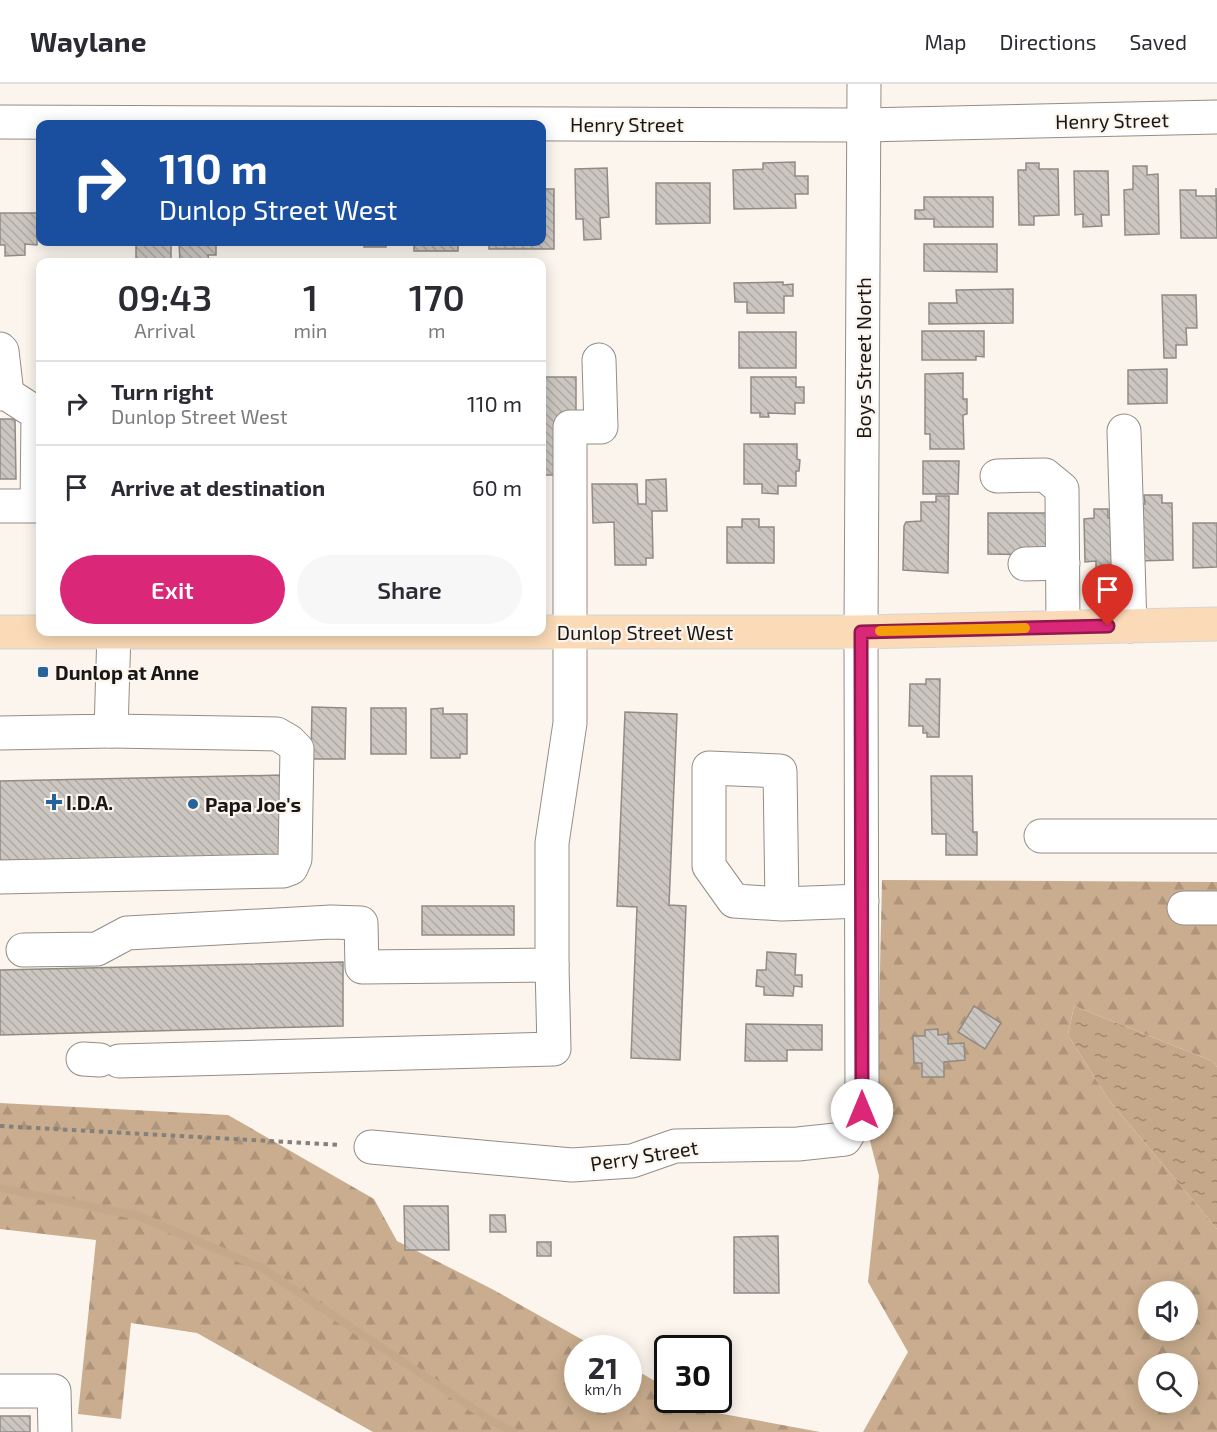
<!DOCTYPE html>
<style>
:root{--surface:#fff;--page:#f7f7f7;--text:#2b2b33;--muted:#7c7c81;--line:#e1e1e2;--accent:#db2777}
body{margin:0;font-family:"Exo 2",sans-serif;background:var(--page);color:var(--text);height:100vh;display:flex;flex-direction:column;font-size:22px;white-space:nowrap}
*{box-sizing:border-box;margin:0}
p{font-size:20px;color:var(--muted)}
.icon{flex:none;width:33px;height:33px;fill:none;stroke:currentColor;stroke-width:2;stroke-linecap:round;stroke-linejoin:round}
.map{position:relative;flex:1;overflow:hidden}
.drawer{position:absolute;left:36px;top:174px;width:510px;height:378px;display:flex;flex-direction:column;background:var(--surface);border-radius:12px;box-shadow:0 3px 15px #0003}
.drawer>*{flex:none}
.guide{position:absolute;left:36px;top:36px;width:510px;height:126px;border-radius:12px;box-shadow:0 3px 15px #0003;background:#1a4fa0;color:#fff;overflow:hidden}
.controls{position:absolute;left:1138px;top:1197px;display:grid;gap:12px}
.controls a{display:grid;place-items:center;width:60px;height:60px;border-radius:50%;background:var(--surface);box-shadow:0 3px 15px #0003;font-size:30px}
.speed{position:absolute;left:564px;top:1251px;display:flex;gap:12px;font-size:30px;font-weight:700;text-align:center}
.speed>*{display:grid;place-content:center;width:78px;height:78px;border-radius:50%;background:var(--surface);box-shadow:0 3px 15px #0003;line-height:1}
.speed small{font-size:15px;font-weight:400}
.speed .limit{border:3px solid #111;border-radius:9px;background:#fff;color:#111}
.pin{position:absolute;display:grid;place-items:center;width:51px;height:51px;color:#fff;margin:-62px -26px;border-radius:50% 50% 50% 0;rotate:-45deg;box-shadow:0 0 6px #0007}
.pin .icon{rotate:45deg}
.me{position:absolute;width:66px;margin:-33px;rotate:0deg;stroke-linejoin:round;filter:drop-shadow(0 0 4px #0008)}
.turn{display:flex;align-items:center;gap:21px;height:126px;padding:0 24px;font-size:27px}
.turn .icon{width:78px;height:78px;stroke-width:2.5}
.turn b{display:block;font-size:42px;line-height:51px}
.eta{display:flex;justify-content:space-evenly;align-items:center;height:102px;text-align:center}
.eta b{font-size:36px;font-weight:600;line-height:42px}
.cta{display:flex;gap:12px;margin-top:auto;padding:12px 24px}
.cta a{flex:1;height:69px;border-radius:36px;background:var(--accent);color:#fff;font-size:24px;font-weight:600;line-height:69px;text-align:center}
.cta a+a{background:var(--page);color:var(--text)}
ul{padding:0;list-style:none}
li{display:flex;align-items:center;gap:18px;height:84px;padding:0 24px;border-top:2px solid var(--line)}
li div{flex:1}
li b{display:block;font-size:22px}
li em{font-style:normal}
header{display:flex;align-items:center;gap:36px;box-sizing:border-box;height:84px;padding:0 30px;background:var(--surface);border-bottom:2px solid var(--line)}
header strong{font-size:28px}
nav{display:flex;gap:33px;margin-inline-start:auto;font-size:21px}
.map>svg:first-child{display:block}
.forest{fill:url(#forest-firs);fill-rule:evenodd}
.water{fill:url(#water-ripples)}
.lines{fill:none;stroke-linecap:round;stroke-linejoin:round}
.stream{stroke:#c5a889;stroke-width:8}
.building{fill:url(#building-back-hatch);stroke:#908b85;stroke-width:1.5}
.minor-casing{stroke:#938d88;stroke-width:35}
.major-casing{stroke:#d6d5d5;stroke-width:35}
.path{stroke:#84807c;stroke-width:4;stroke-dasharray:4.5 4.5;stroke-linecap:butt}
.minor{stroke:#fff;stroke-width:33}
.major{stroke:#fadab7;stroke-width:33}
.route-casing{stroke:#8e194d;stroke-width:15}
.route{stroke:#db2777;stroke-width:10}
.slow{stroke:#f59e0b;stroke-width:10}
.poi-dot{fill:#25639a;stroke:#fbf5ee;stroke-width:2}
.labels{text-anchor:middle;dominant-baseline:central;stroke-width:4.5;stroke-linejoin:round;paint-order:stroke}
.street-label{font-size:20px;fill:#191715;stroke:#fbf5ee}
.poi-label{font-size:20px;font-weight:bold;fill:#191715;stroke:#fbf5ee;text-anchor:start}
</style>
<header>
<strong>Waylane</strong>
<nav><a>Map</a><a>Directions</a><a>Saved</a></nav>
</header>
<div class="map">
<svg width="1217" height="1348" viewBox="0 0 1217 1348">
<defs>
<pattern id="forest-firs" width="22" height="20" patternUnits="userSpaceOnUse" patternTransform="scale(1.5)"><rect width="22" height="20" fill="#caad8e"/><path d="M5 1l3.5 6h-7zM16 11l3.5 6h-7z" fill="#ad947a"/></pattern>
<pattern id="water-ripples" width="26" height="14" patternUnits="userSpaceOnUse" patternTransform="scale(1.5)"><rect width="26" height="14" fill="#c5a889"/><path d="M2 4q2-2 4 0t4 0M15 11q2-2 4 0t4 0" fill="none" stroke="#9f886f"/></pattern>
<pattern id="building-back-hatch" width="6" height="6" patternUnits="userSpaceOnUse" patternTransform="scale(1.5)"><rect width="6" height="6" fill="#cbc6c0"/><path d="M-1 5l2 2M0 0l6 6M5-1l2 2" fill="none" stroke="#aea9a4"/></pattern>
</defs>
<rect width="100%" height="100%" fill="#fbf5ee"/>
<g class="forest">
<path d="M882,796L1217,798V983L1212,977L1074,922L1068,951L1109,1016L1217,1145V1348H863L908,1268L868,1198L879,1092L859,1014L879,928ZM1149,1208H1188V1246H1149ZM1149,1280H1188V1318H1149Z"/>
<polygon points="0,1019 228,1031 374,1115 397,1157 492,1205 597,1264 578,1264 578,1316 628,1316 629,1282 667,1304 668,1316 687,1316 707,1327 820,1348 373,1348 197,1249 131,1239 121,1335 78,1330 96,1156 0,1145"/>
</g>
<polygon class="water" points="1074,922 1212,977 1217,983 1217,1145 1109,1016 1068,951"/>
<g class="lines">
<polyline class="stream" points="0,1104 138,1132 262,1184 492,1337 514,1348"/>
</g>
<g class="building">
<polygon points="795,78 795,92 808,92 808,110 795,110 796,124 734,125 733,86 763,85 763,79"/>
<polygon points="1026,79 1039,79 1039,85 1058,85 1059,131 1034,132 1034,141 1019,141 1018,86 1026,86"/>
<polygon points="1133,82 1147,82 1147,91 1158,90 1159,150 1125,151 1124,106 1133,105"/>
<polygon points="607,84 609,133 600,134 601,155 584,156 583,135 576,135 575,85"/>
<polygon points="1074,87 1108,87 1109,131 1101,131 1102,142 1083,143 1083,130 1075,131"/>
<polygon points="656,99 710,99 710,139 656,140"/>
<polygon points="1216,104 1217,154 1181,154 1180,106 1196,106 1196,112 1216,112"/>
<polygon points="542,105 554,105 554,165 489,165 489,158 542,158"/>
<polygon points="924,113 993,113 993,143 934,143 934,135 915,135 915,126 924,126"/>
<polygon points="0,129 40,129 40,148 37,148 37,161 25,160 25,171 5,172 5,161 0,161"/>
<rect x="136" y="158" width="35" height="20"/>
<polygon points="179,158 216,158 216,171 208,171 209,178 180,178"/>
<polygon points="252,158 279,158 279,159 252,160"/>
<polygon points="299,158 318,158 318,160 299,161"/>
<rect x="364" y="158" width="22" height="5"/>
<rect x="414" y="158" width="44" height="9"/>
<polygon points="924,160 997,160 997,188 924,187"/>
<polygon points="783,198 783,201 793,200 793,212 784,212 784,229 747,229 747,218 735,218 734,199"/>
<polygon points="1013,205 1013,239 929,240 929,219 957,219 956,206"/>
<polygon points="1162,211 1196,211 1197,244 1186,244 1187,261 1176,261 1176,274 1164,274"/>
<polygon points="922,247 984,247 984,273 976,272 976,276 922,276"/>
<rect x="739" y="248" width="57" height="36"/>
<polygon points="1167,285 1167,319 1128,320 1128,286"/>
<polygon points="963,289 963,315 967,315 967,330 963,331 964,365 930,365 930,350 925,350 925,290"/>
<polygon points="542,293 576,293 576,339 560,391 542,391"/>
<polygon points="751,293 796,293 796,303 804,303 804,319 795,319 795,330 768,329 769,333 760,333 760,329 751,329"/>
<polygon points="0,335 15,335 16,395 0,395"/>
<polygon points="744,360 797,360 797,375 800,376 799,387 796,387 796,402 778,402 778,410 762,409 762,400 744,400"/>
<polygon points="923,377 959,377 958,410 923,410"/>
<polygon points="666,395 667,427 652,427 653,474 646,474 646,481 615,481 614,438 593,439 592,400 637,400 638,420 646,420 646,396"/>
<polygon points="1144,411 1162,411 1162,419 1172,419 1173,476 1138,477 1138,420 1145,420"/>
<polygon points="936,412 949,412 948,489 903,486 904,442 906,438 921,437 921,418 936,418"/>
<polygon points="1094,425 1108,425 1108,434 1118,433 1113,485 1096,486 1096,477 1085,478 1084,435 1094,434"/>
<polygon points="988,429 1052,429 1052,471 988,470"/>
<polygon points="742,435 759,435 759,443 774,443 774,479 727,479 727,443 742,443"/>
<polygon points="1193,439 1217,439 1217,483 1193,484"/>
<polygon points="926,595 940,595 939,653 927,653 927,649 923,649 923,642 909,642 910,600 926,600"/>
<polygon points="312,623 346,624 345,675 311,675"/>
<rect x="371" y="624" width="35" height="46"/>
<polygon points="443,624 443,630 467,630 467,670 460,670 460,674 431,674 431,625"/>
<polygon points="625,628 677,630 669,821 686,822 680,976 631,974 637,823 617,822"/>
<polygon points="284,691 286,783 0,781 0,697"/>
<polygon points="931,692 972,692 973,748 977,748 977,771 946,771 946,750 932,750"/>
<rect x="422" y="822" width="92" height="29"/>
<polygon points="767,868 796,870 795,891 802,891 802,903 794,902 793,912 764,911 764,903 756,902 757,886 766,886"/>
<polygon points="343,878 343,942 0,951 0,886"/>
<polygon points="974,922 1001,939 985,965 958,948"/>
<polygon points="746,940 822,941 822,966 787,966 787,977 745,977"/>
<polygon points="938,945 938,951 948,950 948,960 964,959 965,976 944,978 944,993 922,993 922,979 914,979 913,952 925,952 925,946"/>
<polygon points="404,1122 448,1122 449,1166 405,1166"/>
<polygon points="490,1131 505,1131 506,1148 490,1148"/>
<polygon points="778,1152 779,1209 734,1209 734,1153"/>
<rect x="537" y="1158" width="14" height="14"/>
<rect x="0" y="1332" width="30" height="16"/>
</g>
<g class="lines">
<g class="minor-casing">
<g id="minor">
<polyline points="0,38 864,41 1217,33"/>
<polyline points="0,265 2,267 7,310"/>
<polyline points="0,310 7,310 38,330 37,422 0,422"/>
<polyline points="1124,347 1130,542"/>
<polyline points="997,392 1045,391 1062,405 1063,543"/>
<polyline points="1025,480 1063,479"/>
<polyline points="0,649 111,647 114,548"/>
<polyline points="1041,752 1217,752"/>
<polyline points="0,793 283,787 291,784 295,775 297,665 289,657 277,650 111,647"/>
<polyline points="782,820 780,687 709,684 709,782 734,817 782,820 862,817"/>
<polyline points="1184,824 1217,824"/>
<polyline points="23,866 97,865 127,849 331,838 361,839 362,883 552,881 552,759 570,639 570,343 601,343 599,276"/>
<polyline points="83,975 100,976"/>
<polyline points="119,977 554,965 552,881"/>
<polyline points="371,1063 572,1081 632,1077 675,1062 798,1060 845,1055 862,1026 861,548 864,0"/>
<polyline points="0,1307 54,1307 55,1348"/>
</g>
</g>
<g class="major-casing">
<polyline id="major" points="0,548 861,548 1217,540"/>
</g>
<polyline class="path" points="0,1042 341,1061"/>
<use href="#minor" class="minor"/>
<use href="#major" class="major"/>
</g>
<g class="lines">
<g class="route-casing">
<polyline id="route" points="862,1026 861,548 1108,542"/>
</g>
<use href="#route" class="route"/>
<polyline class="slow" points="880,547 1025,544"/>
</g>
<g class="poi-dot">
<rect x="37" y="582" width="12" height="12" rx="3"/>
<path d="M51 709h6v6h6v6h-6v6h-6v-6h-6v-6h6z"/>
<circle cx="193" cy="720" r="6"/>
</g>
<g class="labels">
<g class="street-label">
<text transform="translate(1112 36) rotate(-1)">Henry Street</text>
<text x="627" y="40">Henry Street</text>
<text transform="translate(863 274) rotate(-90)">Boys Street North</text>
<text x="645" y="548">Dunlop Street West</text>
<text transform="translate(644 1071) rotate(-9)">Perry Street</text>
</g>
<g class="poi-label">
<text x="55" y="588">Dunlop at Anne</text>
<text x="66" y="718">I.D.A.</text>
<text x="205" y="720">Papa Joe's</text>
</g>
</g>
</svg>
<div class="controls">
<a><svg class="icon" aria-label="sound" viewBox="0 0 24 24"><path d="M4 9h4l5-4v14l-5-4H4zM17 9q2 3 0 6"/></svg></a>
<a><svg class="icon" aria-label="search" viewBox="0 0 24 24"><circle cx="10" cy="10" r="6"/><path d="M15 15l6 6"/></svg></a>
</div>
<div class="speed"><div>21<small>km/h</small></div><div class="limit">30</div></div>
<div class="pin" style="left:1108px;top:542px;background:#d93025"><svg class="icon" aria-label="arrive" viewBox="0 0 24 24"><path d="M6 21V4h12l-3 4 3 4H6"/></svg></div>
<svg class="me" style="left:862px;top:1026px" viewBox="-20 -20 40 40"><circle r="19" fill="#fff"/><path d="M0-13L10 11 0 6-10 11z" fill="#db2777"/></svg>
<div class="guide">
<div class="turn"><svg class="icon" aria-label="right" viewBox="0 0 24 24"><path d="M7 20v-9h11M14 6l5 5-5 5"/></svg><div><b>110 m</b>Dunlop Street West</div></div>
</div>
<section class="drawer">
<div class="eta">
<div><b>09:43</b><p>Arrival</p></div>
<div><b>1</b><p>min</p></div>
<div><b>170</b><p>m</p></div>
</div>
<ul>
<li><svg class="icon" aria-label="right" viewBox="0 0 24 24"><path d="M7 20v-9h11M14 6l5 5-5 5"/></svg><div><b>Turn right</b><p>Dunlop Street West</p></div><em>110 m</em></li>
<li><svg class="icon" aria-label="arrive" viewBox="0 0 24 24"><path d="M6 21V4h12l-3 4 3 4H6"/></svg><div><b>Arrive at destination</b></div><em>60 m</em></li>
</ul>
<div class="cta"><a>Exit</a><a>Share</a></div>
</section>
</div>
